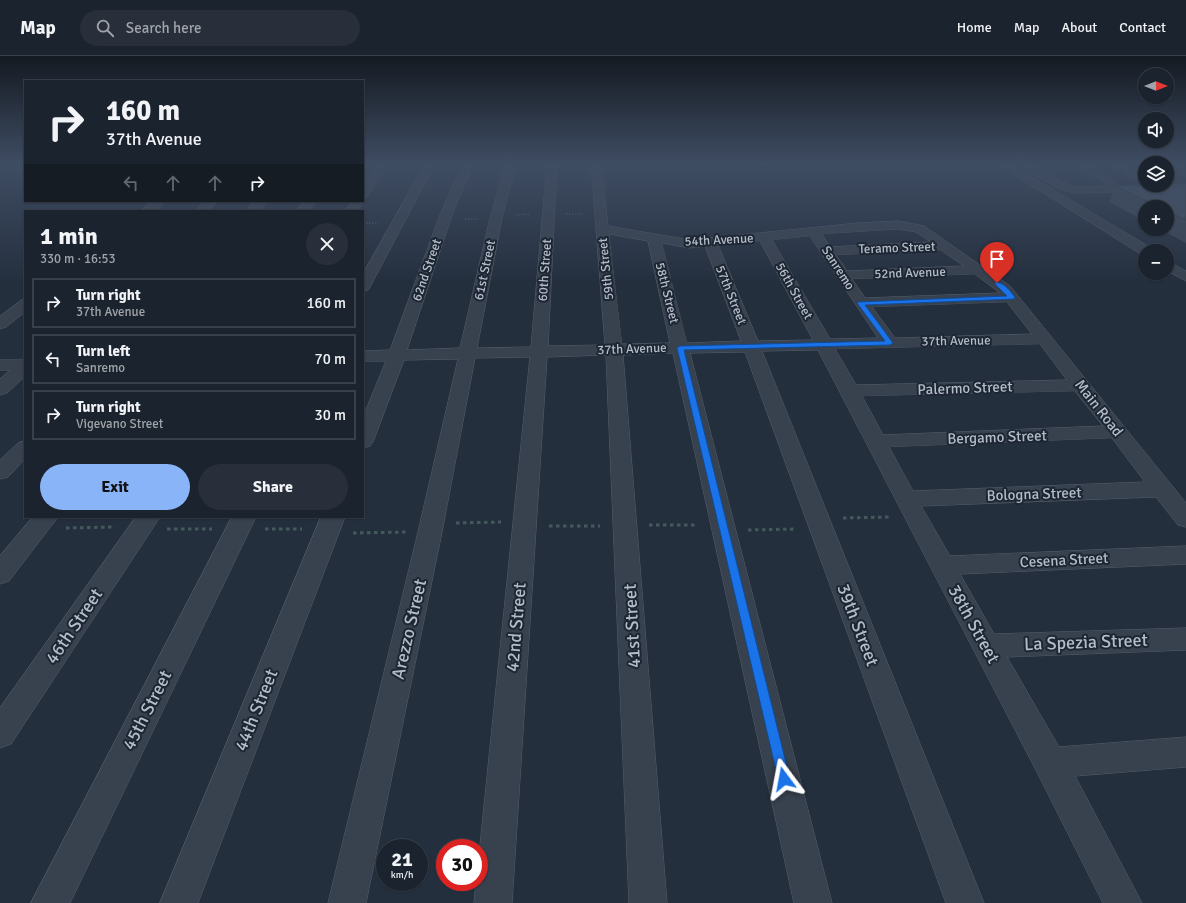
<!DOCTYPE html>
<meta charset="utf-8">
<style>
:root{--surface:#1b232e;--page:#282f3a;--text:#f1f3f6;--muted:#a0a4aa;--line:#39404a;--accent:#8ab4f8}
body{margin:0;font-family:Signika,sans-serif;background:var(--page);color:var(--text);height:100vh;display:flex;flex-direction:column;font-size:15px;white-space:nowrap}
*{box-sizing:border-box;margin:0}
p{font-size:13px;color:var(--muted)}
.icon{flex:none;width:22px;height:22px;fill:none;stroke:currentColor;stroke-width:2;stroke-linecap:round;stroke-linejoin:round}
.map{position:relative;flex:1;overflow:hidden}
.side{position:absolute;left:24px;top:154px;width:340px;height:308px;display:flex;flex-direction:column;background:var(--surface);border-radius:0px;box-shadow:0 1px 3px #0004,0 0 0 1px var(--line)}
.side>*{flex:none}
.top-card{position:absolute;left:24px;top:24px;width:340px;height:122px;border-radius:0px;box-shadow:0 1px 3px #0004,0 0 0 1px var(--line);background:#1b232e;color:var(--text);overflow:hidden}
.needle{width:26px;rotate:90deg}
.controls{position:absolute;left:1138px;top:12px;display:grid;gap:8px}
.controls a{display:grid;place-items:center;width:36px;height:36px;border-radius:50%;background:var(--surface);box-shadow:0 1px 3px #0004,0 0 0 1px var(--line);font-size:20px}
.speed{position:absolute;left:376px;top:783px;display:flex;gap:8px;font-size:20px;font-weight:700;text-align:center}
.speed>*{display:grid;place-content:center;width:52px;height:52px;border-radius:50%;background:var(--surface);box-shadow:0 1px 3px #0004,0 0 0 1px var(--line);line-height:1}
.speed small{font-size:10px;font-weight:400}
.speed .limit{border:6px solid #d22;background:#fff;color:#111}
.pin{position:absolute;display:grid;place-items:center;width:34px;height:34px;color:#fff;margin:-41px -17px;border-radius:50% 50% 50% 0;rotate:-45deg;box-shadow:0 0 4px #0007}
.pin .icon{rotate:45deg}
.me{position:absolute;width:44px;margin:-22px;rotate:347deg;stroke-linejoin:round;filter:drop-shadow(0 0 3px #0008)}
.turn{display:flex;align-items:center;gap:14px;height:84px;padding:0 16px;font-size:18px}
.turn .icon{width:52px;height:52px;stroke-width:2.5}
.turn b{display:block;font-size:28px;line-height:34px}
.lanes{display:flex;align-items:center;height:38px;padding:0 16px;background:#0003;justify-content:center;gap:20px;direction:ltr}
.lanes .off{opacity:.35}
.round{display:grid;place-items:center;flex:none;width:42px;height:42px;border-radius:21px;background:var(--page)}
.overview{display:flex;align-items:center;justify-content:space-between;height:68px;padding:0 16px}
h1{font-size:24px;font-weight:700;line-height:30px}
.button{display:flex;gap:8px;margin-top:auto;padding:8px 16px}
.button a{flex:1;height:46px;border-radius:24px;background:var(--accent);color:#111;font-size:16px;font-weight:700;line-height:46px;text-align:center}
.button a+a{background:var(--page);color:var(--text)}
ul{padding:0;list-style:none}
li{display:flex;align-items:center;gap:12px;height:50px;margin:0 8px 6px;padding:0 8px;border:2px solid var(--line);border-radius:0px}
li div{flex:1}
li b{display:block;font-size:15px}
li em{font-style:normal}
header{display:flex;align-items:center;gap:24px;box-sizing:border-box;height:56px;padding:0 20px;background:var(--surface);border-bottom:1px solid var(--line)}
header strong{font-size:19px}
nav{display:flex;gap:22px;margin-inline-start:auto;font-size:14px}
.search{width:280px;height:36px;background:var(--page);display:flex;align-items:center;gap:10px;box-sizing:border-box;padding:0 14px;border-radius:22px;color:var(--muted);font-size:15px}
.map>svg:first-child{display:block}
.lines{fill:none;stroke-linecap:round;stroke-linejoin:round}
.minor-casing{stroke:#565f6c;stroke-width:1}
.path-far1{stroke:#44595c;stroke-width:1.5;stroke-dasharray:1.5 1.5;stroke-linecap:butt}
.path{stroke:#44595c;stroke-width:3;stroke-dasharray:3.5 3.5;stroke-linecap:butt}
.minor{fill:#38414e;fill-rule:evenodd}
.wall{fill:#3b4654}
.building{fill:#455162;stroke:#303945}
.route{fill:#1a73e8;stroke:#114b97}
.labels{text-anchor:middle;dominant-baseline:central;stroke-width:4;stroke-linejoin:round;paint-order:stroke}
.far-street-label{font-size:13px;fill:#b4bcc9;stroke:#1d2633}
.street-label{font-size:15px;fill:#b4bcc9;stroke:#1d2633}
.near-street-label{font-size:18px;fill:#b4bcc9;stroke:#1d2633}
</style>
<header>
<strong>Map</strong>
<div class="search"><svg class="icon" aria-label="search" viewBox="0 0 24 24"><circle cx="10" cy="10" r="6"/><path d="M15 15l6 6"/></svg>Search here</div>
<nav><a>Home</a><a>Map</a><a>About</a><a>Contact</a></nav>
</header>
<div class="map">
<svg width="1186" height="847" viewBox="0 0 1186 847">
<rect width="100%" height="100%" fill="#242f3e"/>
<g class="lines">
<g class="minor-casing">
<g id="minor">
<polygon points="379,108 389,108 367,140 363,141 363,130"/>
<polygon points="425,108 435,108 370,231 368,234 363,235 363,218"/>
<path d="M463,108H473L452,159L407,294L460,292L490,162L506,108H516L502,162L477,292L531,291L547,108H557L548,290L605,289L591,108H601L608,170L690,184L858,167L898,165L924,170L1010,230L1186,447V471L1178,469L1156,441L921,450L950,500L1186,490V508L960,518L994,578L1186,572V594L1007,601L1059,691L1186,681V711L1075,720L1142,847H1103L1038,718L818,294L762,295L984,847H946L745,296L690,297L832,847H794L673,297L623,299L667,847H629L606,299L547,301L512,847H474L476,826H479V799L530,301L475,302L442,476L366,847H328L418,476L458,303L404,304L373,386L370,390L363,392V361L386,305H363V295L390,294L440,159ZM898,173L916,176L931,186L830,191L822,178ZM609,178L648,185L670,287L622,288ZM810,180L878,282L830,283L772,184ZM760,185L813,284L758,285L718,189ZM662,187L690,192L705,190L741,285L687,287ZM941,194L964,210L847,215L836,199ZM975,218L1000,237L865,242L852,223ZM1007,246L1032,278L895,282L872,251ZM1040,288L1067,324L856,329L835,293ZM1075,335L1103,370L883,379L862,340ZM1112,382L1145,426L913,435L889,391Z"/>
<polygon points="998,108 1010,108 1151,192 1153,195 1145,195 1145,199 1141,198"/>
<polygon points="1017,108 1029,108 1069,129 1076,131 1186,128 1186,134 1076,137 1062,134"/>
<polygon points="1073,108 1085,108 1116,125 1111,128 1107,127"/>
<polygon points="1104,108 1117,108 1145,120 1145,127"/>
<polygon points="1167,108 1172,108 1186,114 1186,121 1167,113"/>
<polygon points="363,144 364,145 357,155 345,155 352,145"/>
<polygon points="153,145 166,145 155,155 141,155"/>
<polygon points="205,145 218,145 208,155 195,155"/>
<polygon points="255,145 268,145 259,155 246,155"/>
<polygon points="305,145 317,145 308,155 296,155"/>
<polygon points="1167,205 1186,215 1186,225 1167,215"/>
<polygon points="25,243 25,256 6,271 0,273 0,260 20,245"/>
<polygon points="0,304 25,304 25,320 7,337 0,339 0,323 10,314 0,314"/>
<polygon points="25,385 25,403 8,421 0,423 0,404 18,387"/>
<polygon points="33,461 58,461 9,525 0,528 0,500"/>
<polygon points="136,461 160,461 11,688 0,692 0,652"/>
<polygon points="232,461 256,461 70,847 31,847"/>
<polygon points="321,461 345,461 198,847 160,847"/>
</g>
</g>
<g class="path-far1">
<polyline points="566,158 583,158"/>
<polyline points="516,159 529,158"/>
<polyline points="465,163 478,163"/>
<polyline points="363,167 377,167"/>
</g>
<g class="path">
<polyline points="843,462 890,461"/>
<polyline points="456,467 501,466"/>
<polyline points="649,469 698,469"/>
<polyline points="549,470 600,470"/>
<polyline points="66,472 113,471"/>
<polyline points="167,473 212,473"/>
<polyline points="265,473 302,473"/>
<polyline points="748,474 797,473"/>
<polyline points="353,477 406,476"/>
</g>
<use href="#minor" class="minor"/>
</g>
<polygon class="wall" points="1186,128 1186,187 1160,173 1167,173 1167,151 1145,151 1145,165 1109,146 1116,130"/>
<polygon class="building" points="1167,128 1186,128 1186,164 1167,155 1167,151 1159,151 1116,130 1167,129"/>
<linearGradient id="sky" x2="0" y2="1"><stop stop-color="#141a22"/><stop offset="0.48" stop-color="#3f4d63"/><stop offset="1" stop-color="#3f4d63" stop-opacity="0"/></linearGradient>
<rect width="1186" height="226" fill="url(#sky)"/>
<path class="route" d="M995,226C1004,226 1010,235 1015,241L1014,243L865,249L893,287L890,289L684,294L790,723L788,727L784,729L779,727L677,292L680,290L885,285L857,247L858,246L1007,240L995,228Z"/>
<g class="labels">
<g class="far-street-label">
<text transform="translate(719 184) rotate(-3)">54th Avenue</text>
<text transform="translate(897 192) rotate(-2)">Teramo Street</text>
<text transform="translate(838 212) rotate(57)">Sanremo</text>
<text transform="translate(606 213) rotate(-96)">59th Street</text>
<text transform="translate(427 214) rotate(-71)">62nd Street</text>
<text transform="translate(485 214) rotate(-78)">61st Street</text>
<text transform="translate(545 214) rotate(-86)">60th Street</text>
<text transform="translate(910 217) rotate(-2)">52nd Avenue</text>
<text transform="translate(794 235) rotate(61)">56th Street</text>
<text transform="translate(667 237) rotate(76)">58th Street</text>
<text transform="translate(731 239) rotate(68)">57th Street</text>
<text transform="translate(956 285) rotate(-1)">37th Avenue</text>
<text transform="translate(632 293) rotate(-2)">37th Avenue</text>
</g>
<g class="street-label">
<text transform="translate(965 332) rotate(-2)">Palermo Street</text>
<text transform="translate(1099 352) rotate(52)">Main Road</text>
<text transform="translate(997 381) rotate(-2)">Bergamo Street</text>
<text transform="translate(1034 438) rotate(-2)">Bologna Street</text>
<text transform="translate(1064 504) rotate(-3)">Cesena Street</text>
</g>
<g class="near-street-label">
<text transform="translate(974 568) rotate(61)">38th Street</text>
<text transform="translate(858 569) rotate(69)">39th Street</text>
<text transform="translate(74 570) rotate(-56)">46th Street</text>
<text transform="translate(632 570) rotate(-93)">41st Street</text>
<text transform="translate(516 571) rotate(-85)">42nd Street</text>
<text transform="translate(409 573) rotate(-77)">Arezzo Street</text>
<text transform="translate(1086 586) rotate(-2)">La Spezia Street</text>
<text transform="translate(147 654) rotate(-63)">45th Street</text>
<text transform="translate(256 654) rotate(-68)">44th Street</text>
</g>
</g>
</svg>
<div class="controls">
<a><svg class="needle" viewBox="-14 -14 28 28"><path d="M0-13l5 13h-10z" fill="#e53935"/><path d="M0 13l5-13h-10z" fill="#a0a4aa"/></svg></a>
<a><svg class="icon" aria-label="sound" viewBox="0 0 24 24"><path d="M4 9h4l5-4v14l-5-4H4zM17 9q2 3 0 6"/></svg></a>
<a><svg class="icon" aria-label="layers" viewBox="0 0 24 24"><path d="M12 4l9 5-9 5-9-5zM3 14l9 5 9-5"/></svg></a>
<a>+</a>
<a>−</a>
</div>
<div class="speed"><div>21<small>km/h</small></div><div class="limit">30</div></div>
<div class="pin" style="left:997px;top:227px;background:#d93025"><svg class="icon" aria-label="arrive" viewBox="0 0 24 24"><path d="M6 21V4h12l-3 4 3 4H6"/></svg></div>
<svg class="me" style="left:784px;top:723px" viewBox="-20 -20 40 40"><path d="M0-17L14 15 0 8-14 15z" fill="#1a73e8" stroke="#fff" stroke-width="4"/></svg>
<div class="top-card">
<div class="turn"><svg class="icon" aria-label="right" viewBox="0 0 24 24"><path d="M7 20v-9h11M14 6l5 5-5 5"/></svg><div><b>160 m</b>37th Avenue</div></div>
<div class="lanes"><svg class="icon off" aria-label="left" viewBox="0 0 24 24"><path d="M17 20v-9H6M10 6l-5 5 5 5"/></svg><svg class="icon off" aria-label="ahead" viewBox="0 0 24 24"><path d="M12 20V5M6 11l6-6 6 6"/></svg><svg class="icon off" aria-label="ahead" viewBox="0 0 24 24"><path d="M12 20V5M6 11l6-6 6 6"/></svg><svg class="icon" aria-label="right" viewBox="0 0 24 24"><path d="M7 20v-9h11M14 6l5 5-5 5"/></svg></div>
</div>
<section class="side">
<div class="overview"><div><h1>1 min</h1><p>330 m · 16:53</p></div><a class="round"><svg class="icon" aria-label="close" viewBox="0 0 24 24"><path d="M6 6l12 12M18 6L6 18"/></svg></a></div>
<ul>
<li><svg class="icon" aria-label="right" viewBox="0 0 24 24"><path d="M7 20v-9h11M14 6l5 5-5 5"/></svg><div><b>Turn right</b><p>37th Avenue</p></div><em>160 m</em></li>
<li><svg class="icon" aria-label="left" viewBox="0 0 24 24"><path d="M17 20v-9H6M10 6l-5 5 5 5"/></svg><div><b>Turn left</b><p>Sanremo</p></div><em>70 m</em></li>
<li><svg class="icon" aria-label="right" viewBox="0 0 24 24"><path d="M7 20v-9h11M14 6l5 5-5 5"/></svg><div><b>Turn right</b><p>Vigevano Street</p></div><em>30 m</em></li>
</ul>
<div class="button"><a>Exit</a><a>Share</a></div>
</section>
</div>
